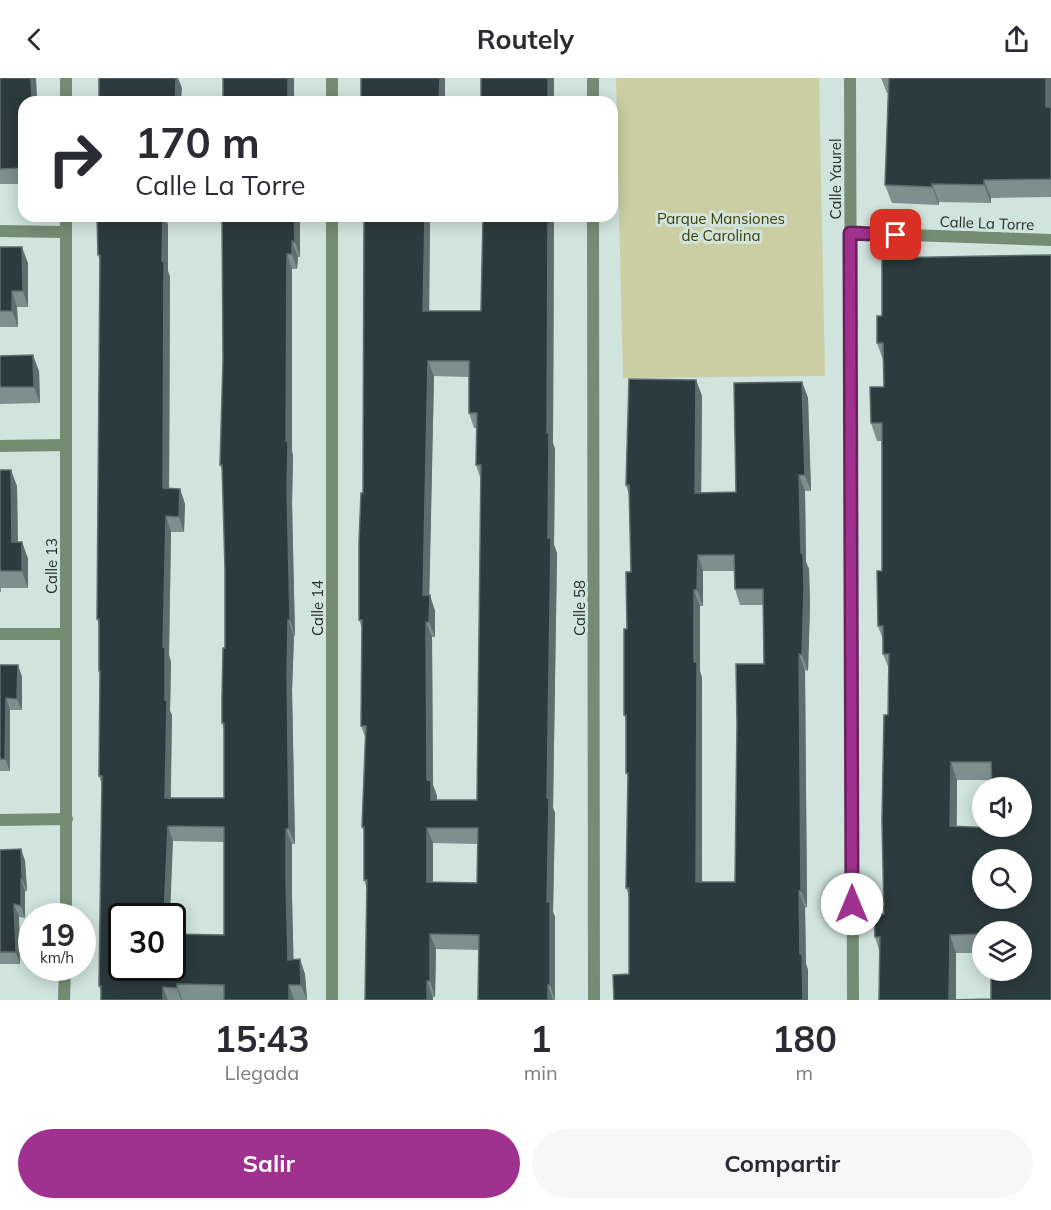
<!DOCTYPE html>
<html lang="es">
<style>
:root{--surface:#fff;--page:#f7f7f7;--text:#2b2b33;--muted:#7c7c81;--accent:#a0318f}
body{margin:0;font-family:Mulish,sans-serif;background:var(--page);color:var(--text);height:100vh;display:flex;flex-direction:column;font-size:22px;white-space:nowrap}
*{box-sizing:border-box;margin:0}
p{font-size:20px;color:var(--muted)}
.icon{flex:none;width:33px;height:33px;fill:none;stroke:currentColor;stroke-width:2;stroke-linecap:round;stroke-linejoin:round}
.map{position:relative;height:922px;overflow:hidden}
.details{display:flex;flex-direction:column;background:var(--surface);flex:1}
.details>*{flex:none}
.banner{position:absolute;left:18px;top:18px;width:600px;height:126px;border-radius:18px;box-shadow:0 3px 15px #0003;background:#fff;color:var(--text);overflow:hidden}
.controls{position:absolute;left:972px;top:699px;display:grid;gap:12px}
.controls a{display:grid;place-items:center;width:60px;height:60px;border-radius:50%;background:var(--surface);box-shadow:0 3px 15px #0003;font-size:30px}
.speed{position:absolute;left:18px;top:825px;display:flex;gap:12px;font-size:30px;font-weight:700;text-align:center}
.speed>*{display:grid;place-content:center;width:78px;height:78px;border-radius:50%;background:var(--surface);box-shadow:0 3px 15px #0003;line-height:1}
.speed small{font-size:15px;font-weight:400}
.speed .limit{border:3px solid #111;border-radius:9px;background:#fff;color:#111}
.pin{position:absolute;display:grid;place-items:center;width:51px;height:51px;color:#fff;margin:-26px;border-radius:12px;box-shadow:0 3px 9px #0006}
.me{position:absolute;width:66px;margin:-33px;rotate:0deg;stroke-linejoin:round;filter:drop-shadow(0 0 4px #0008)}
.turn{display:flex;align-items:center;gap:21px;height:126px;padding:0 18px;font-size:27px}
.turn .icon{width:78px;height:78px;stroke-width:2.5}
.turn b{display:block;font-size:42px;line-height:51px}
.eta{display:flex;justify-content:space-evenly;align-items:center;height:102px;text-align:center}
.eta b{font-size:36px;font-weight:700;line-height:42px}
.cta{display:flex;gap:12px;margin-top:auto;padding:12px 18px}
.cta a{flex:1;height:69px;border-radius:36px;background:var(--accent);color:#fff;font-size:24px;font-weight:700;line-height:69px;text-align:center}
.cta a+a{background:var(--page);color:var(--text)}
header{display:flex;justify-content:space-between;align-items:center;height:78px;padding:0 18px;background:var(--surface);font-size:27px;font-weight:700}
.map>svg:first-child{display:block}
.green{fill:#cbcea2}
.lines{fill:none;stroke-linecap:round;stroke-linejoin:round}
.street{stroke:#758c74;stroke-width:12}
.wall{fill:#7e8f8d;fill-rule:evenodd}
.shaded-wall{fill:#5e6d6d}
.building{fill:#2c3b3d;stroke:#5e6d6d;stroke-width:1.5;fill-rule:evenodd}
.route-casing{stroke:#68205d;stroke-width:15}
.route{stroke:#a0318f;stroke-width:10}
.labels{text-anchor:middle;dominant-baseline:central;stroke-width:6;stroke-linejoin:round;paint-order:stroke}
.street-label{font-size:15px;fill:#262d2b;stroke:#d1e3dd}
.park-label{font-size:15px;fill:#3f4004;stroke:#d1e3dd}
</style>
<header><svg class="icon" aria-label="back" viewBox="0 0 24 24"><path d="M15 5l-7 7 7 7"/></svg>Routely<svg class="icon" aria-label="share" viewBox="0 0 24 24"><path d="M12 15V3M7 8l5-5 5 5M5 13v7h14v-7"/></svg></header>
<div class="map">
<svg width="1051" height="922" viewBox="0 0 1051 922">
<rect width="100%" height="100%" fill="#d1e3dd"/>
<polygon class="green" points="616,0 819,0 825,298 623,300"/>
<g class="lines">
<g class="street">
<polyline points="332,0 332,24"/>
<polyline points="593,0 593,24"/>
<polyline points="850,0 853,922"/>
<polyline points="66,24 66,0"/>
<polyline points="66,138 66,838"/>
<polyline points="332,138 332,922"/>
<polyline points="593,138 594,922"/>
<polyline points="0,153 65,154"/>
<polyline points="850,155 1051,162"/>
<polyline points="0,368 65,367"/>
<polyline points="0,556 66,556"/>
<polyline points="0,742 67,741"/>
<polyline points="64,922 65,890"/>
</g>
</g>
<g class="wall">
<polygon points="0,0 36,0 37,24 24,24 24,106 0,106"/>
<polygon points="445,0 445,24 361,24"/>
<polygon points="881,0 1051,0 1051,119 991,120 991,125 939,124 939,127 892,125 885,107 888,15 887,15"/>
<path d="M97,138H167L166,141L168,147V193L170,199L169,410L180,411L185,426L184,454H171L169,577L171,584L170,633L172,637L171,720H224V652L222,645L225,570V491L223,394L220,387L223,282L300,138V179H298L297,191H292V373L293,378L292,426L295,558H294L292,612L295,766H292V820L293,882L305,896L307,922H101V915L99,908L102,707L99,698L100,597L99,593V548L97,541L100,183L98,177ZM173,763L224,764V857L122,890Z"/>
<path d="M364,138H554L553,365L555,371L554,467L557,475L553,730L555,735L553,834L555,839V922H478L479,872L436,871L435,919H433L367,811L364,802V754L362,749L365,659L361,648L362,550L359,542L363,415ZM430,141L483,142L481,233H429ZM434,298L469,299V335L474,350H476V387L481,402L477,722H437V718L433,707L432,559H435V533L429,517ZM433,765L478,766L477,805L433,804Z"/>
<polygon points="0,169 28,185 28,229 17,229 18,249 0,249"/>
<path d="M877,238L1051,922H879V872L875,859L884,836L889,591L883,576V562L878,548L882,493V363H877L871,345L884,309L883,282L877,265ZM957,702H991L993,750L957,749ZM982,854H1022L991,921L956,922V875H982Z"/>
<polygon points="0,278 39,293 40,325 0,326"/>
<path d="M696,302L702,318L701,415L736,414L802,304L808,320L811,413H805L806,484L809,491L810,526L808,593L805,592L807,829L805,830L806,886L808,892L629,896V818L626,810L628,700L626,695V642L624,637L631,494L629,417L626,407ZM703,493H734L735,511L740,527H764V586L735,804H702V600L700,593V528H703Z"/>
<polygon points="0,392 17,408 18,464 22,464 28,481 28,510 1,510 1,514 0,514"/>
<polygon points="0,587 18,587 22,599 22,632 10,632 10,693 0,693"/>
<polygon points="21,771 25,783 27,813 25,813 25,840 19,839 20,886 0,886 0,772"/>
</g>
<g class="shaded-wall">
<polygon points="31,0 36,0 37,24 32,24"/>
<polygon points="176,0 178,0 182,10 181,24 175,24"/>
<rect x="288" y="0" width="6" height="24"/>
<polygon points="440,0 445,0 445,24 440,24 439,22"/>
<rect x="548" y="0" width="6" height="24"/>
<polygon points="1046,0 1051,0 1051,42 1046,29"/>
<polygon points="984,102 991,120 991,125 984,107"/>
<polygon points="932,106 939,124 939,127 932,109"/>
<polygon points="163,138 167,138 166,141 168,147 168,193 170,199 169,426 163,410"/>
<polygon points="294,138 300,138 300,179 295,164"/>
<polygon points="425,138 429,138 430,141 429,248 423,233"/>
<polygon points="548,138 554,138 553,365 555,371 554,467 557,475 553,730 555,735 553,834 555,839 555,922 550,907 547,824"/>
<polygon points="292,163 298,179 297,191 292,176"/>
<polygon points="22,169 28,185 28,229 23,213"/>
<polygon points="287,176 292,191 292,373 293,378 292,426 295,558 290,542 286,363"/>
<polygon points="12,213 17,229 18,249 12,233"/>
<polygon points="33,277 39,293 40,325 34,309"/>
<polygon points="428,283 434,298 429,533 423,517"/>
<polygon points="696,302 702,318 701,431 695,415"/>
<polygon points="802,304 808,320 811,413 805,397"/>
<polygon points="11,392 17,408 18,481 12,464"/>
<polygon points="799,397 805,413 806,484 809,491 810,526 808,593 802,577"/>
<polygon points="180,411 185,426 184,454 179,439"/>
<polygon points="166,438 171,454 169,577 171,584 170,633 172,637 170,735 165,720 165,622 163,569"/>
<polygon points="22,464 28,481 28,510 22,493"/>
<polygon points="698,477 703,493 703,528 697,512"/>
<polygon points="694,512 700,528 700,593 702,600 702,820 696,804"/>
<polygon points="430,517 435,533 435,559 429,544"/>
<polygon points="288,542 294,558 292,612 295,766 289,751 287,596"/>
<polygon points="426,544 432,559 433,707 437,718 436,737 431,722 427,702"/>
<polygon points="799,576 805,592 807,829 801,813"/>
<polygon points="18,587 22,599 22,632 17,621"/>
<polygon points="6,620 10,632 10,693 5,681"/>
<polygon points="951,684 957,702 956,766 950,748"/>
<polygon points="168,748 173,763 170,838 164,838"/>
<polygon points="427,750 433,765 433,820 427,804"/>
<polygon points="286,751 292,766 292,820 294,897 288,882 286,805"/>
<polygon points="21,771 25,783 27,813 22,801"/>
<polygon points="21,801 25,813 25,840 21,828"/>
<polygon points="799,813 805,830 806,886 808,892 808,922 803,922 800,876"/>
<polygon points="14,826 19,839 20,886 16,874"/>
<polygon points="430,856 436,871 435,919 430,903"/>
<polygon points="950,857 956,875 956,922 949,922"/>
<polygon points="300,881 305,896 307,922 301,907"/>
<polygon points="427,903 433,919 433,922 427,922"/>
<polygon points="177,906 182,922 181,922 177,910"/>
<polygon points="289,907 294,922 289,922"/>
<polygon points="548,907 553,922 548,922"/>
<polygon points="163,909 168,922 163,922"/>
</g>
<g class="building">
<polygon points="0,0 31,0 32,24 24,24 24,90 0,91"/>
<polygon points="99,0 176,0 175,24 99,24"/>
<polygon points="223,0 288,0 288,24 211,24 223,24"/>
<polygon points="361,0 440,0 439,22 425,21 425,24 361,24"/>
<rect x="481" y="0" width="67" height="24"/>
<polygon points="889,0 1046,0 1046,29 1051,29 1051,101 984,102 984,107 932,106 932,109 885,107"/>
<path d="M97,138H163L162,183H164L163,410L180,411L179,439L166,438L163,569H165V622H167L165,720H224V645H222V619L223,570H225V491L222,387H220L223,282L222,138H294L295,164L292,163V176H287L286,363H288L287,411L290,542H288L287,596L289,751H286V805L288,882L300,881L301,907H289V922H224V907L177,906V910L163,909V922H101V908H99L102,698H99L100,593H99V541H97L100,177H98ZM168,748L224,749V857L172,856V890H122V838H164Z"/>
<path d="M364,138H425L423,233H481L483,138H548L547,355H549L548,460H551L547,720H549L547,824H550V907H548V922H478L479,857L430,856V903H427V922H365L367,802H364V749H362L366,648H361L362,542H359V465L361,415H363ZM428,283H469V335H477L476,387H481L477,722H431V703L427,702L426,544H429L430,517H423ZM427,750H478L477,805L427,804Z"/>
<polygon points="0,169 22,169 23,213 12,213 12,233 0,233"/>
<path d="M1051,177V922H879L880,859H875L874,836H884L882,743L884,637H888L889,576H883V548H878L877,493H882V345H871L870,309H884L883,265H877V238H882V180ZM951,684H991L992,710H1022V748H993V750L950,748ZM982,782H1022V820H982ZM982,854H1022V892H991V921L949,922L950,857L982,856Z"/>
<polygon points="33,277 34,309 0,309 0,278"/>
<path d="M629,301L696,302L695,415L736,414L734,305L802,304L805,397H799L801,475H803L804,510L802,577L799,576L801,813H799L800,876H802L803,922H614L613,897L629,896V810H626L628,695H626V637H624V551H627L626,494H631L629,407H626ZM698,477H734L735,511H763L764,586H736L737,646L735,804H696L697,584H694V512H697Z"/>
<polygon points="0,392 11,392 12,464 22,464 22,493 0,493"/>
<polygon points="0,587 18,587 17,621 6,620 5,681 0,681"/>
<polygon points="21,771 22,801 21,801 21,828 14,826 16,874 0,874 0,772"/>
</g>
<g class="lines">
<g class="route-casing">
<polyline id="route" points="852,826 850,155 896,157"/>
</g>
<use href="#route" class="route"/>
</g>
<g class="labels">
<g class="street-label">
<text transform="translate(835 101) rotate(-90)">Calle Yaurel</text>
<text transform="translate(987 145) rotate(2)">Calle La Torre</text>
<text transform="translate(51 488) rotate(-90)">Calle 13</text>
<text transform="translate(317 530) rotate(-90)">Calle 14</text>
<text transform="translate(579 530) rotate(-90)">Calle 58</text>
</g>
<g class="park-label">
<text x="721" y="140">Parque Mansiones<tspan x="721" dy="17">de Carolina</tspan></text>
</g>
</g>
</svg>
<div class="controls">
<a><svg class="icon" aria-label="sound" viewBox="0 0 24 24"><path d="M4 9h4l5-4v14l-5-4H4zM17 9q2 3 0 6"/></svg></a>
<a><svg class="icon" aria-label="search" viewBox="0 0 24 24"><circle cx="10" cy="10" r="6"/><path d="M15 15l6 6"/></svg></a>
<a><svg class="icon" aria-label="layers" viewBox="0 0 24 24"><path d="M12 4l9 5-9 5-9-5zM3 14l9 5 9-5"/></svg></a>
</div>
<div class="speed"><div>19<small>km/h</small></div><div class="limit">30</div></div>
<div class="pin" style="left:896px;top:157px;background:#d93025"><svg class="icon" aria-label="arrive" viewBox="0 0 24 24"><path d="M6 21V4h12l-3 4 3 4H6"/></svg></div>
<svg class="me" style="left:852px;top:826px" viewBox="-20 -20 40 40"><circle r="19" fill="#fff"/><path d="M0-13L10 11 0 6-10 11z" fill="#a0318f"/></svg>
<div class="banner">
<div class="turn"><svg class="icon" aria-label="right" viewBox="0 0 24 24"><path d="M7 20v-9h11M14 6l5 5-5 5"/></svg><div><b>170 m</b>Calle La Torre</div></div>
</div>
</div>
<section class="details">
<div class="eta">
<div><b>15:43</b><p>Llegada</p></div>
<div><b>1</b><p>min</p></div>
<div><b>180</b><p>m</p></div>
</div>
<div class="cta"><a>Salir</a><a>Compartir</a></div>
</section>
